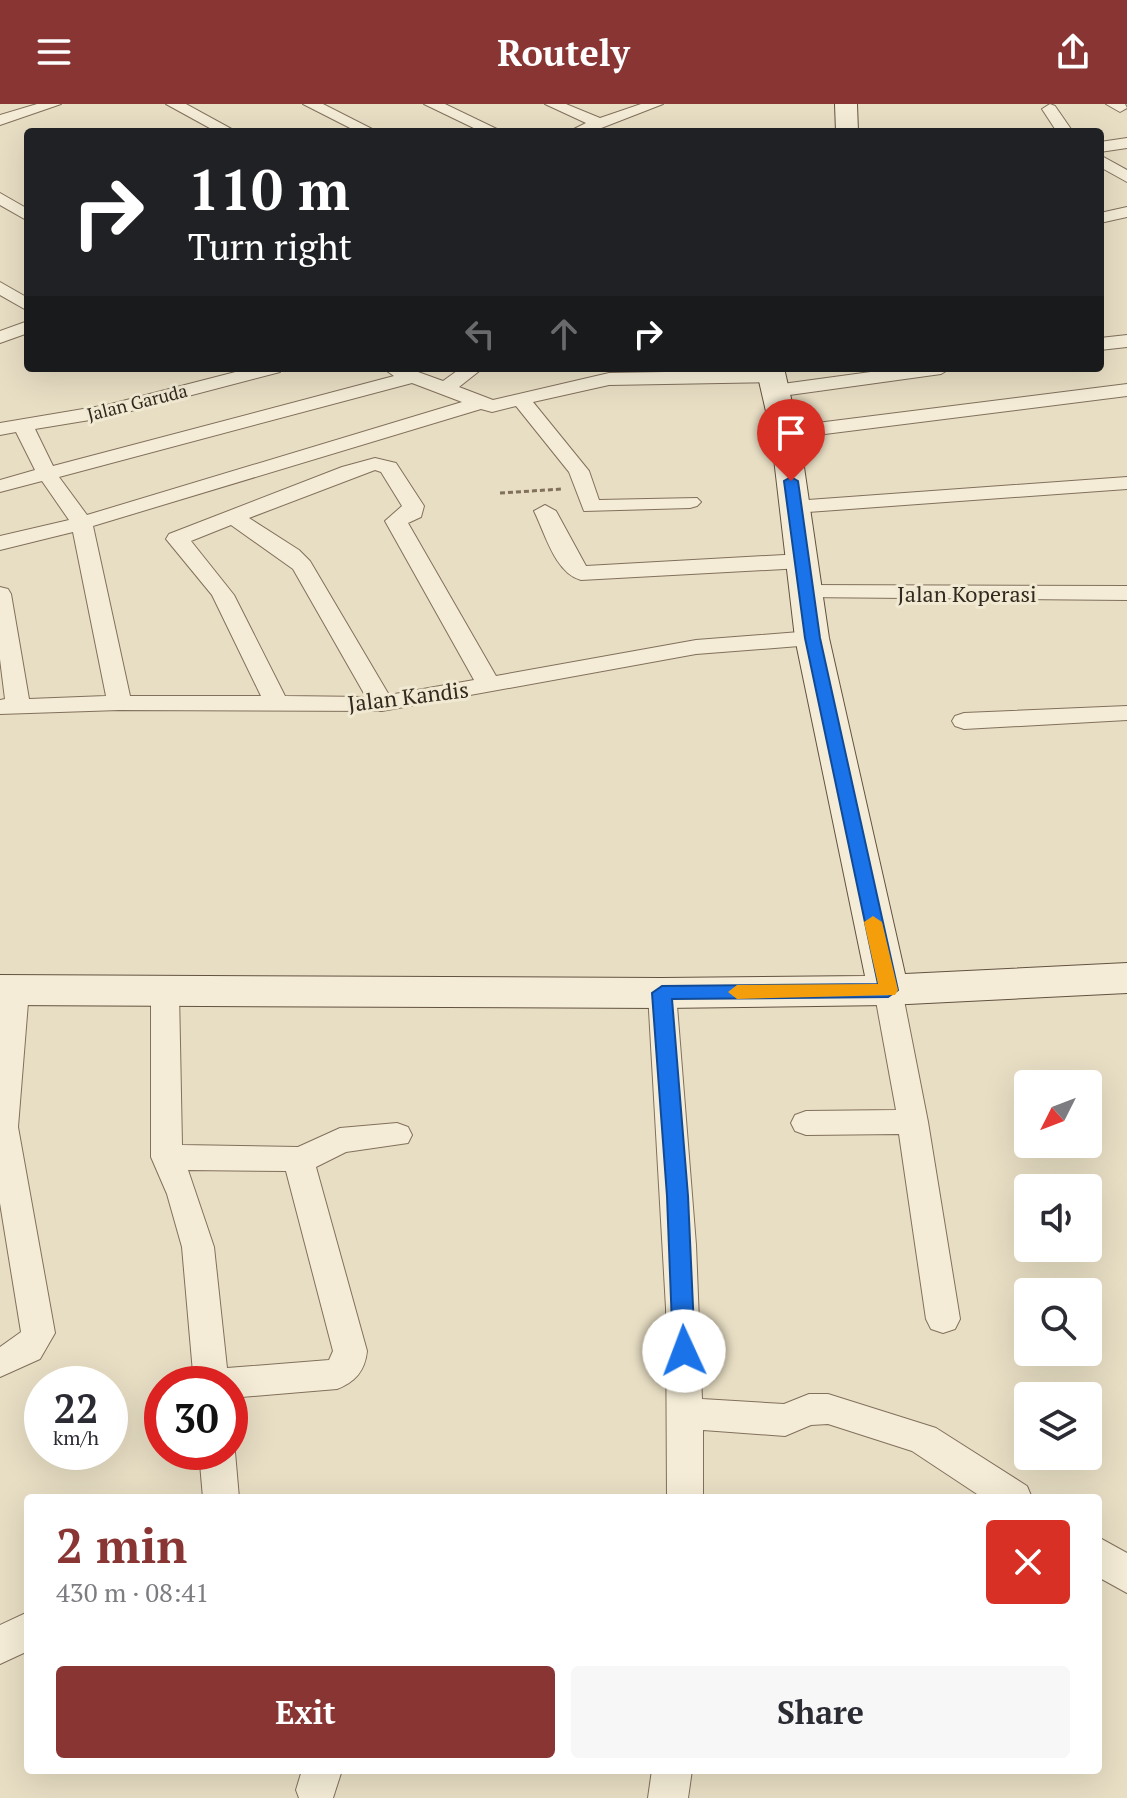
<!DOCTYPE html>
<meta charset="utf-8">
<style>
:root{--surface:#fff;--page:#f7f7f7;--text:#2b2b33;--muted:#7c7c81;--accent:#883533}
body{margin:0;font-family:"PT Serif",serif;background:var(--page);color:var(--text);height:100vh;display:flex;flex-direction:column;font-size:30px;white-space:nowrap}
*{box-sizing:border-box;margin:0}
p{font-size:26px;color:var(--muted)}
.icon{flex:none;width:44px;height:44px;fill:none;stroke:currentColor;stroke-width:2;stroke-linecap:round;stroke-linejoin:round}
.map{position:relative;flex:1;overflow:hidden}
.details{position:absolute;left:24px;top:1390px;width:1078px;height:280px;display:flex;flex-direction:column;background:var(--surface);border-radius:8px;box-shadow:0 8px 32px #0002}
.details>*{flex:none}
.top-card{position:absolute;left:24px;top:24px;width:1080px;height:244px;border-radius:8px;box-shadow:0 8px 32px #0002;background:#202124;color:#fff;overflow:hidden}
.needle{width:52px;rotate:228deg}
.buttons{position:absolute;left:1014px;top:966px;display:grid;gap:16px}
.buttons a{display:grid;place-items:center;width:88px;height:88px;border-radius:8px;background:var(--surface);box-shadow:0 8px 32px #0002;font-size:40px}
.speed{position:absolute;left:24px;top:1262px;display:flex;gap:16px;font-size:40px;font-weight:700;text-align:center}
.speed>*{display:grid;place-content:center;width:104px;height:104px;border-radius:50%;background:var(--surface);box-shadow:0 8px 32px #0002;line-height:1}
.speed small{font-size:20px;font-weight:400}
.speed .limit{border:12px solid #d22;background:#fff;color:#111}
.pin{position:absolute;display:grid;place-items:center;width:68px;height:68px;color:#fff;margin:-82px -34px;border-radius:50% 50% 50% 0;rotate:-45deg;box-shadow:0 0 8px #0007}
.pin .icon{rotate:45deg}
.me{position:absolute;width:88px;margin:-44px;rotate:358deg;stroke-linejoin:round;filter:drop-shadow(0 0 6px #0008)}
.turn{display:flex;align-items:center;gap:28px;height:168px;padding:0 32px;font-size:36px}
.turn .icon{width:104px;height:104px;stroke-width:2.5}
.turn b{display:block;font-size:56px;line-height:68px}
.lanes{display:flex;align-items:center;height:76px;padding:0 32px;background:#0003;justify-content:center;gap:40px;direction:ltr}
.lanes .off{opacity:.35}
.round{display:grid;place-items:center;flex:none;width:84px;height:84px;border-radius:8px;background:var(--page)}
.overview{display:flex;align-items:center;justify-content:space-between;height:136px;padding:0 32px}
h1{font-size:48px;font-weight:700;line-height:60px;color:var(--accent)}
.cta{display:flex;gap:16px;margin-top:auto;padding:16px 32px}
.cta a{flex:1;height:92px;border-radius:8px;background:var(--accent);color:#fff;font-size:32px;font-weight:700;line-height:92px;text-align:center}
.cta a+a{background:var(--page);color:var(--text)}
header{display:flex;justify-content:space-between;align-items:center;height:104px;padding:0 32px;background:var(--accent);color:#fff;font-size:36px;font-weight:700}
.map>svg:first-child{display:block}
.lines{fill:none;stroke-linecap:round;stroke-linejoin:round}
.street-casing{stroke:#81705c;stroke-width:2}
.secondary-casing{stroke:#625240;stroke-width:2}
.path{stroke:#81705c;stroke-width:3;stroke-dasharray:5 3;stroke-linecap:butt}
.street{fill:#f4ecd6;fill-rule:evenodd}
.secondary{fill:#f4ecd6;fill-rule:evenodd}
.route{fill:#1a73e8;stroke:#114b97;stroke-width:2}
.slow{fill:#f59e0b}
.labels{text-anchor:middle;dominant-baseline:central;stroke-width:6;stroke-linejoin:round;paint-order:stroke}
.far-street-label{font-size:18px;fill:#32291f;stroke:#f1e9d2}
.street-label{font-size:22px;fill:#32291f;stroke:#f1e9d2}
</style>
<header><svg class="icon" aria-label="menu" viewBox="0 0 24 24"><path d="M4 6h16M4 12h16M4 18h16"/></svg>Routely<svg class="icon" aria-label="share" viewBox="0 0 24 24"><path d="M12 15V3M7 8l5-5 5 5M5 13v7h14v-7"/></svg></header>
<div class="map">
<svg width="1127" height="1694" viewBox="0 0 1127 1694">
<rect width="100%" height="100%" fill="#e8dec4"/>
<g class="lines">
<g class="street-casing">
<g id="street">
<polygon points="37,0 61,0 0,21 0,11"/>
<polygon points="166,0 186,0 237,28 217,28"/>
<polygon points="303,0 323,0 378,28 358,28"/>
<polygon points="424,0 445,0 503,28 482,28"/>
<polygon points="545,0 566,0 600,14 641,0 663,0 591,28 568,28 586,19"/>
<polygon points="1050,0 1055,2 1073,28 1057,28 1042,5"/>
<polygon points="1106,0 1125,0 1127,4 1120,8"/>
<polygon points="1127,34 1127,44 1100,48 1100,38"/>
<polygon points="1100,51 1127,66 1127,78 1100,63"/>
<polygon points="0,89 28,105 28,117 0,101"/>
<polygon points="1127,103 1127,113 1100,119 1100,109"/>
<polygon points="0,178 28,194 28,207 0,191"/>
<polygon points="28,217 28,229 0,239 0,227"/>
<polygon points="1127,231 1127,243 1100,246 1100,234"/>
<path d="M251,264H283L280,268L108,313L35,325L53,362L394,272L387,267L390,264H407L443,277L461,264H483L459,283L493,296L609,269L771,266L781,272L771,278L609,281L533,298L589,367L599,396L697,394L701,398L697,402L690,404L584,407L569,368L516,302L492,308L481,305L93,422L130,592H261L212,491L166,435L169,430L342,363L375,354L396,359L424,402L421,413L408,419L496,572L696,536L812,527L820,529L824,534L820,539L812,541L696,550L382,607L119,606L0,610V596L5,595L0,555V483L8,485L11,490L29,595L106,592L73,428L0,446V432L69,416L42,377L0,388V376L35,366L16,328L0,331V319L107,301ZM412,279L462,298L87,411L59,373ZM375,366L381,368L402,402L385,417L474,576L389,591L310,457L299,446L249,414ZM231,421L293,465L366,593L285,592L234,491L191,437Z"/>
<polygon points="900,264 951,264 941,270 775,293 765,287 775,281"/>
<polygon points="1127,280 1127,292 785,335 775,329 785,323"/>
<polygon points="1127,373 1127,385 794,409 783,403 794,397"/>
<path d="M545,401L556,407L586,462L802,450L813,457L802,464L581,476C555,469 545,429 534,407Z"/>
<polygon points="807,481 1127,482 1127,496 799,493 796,488"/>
<polygon points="1127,602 1127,616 964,625 955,622 952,617 955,612 964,609"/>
<polygon points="15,876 25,879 29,886 18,1023 55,1229 40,1255 0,1273 0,1243 21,1228 0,1099 0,893 5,879"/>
<polygon points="888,876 898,879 902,886 928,1018 960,1215 955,1225 943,1229 931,1225 926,1215 899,1030 806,1031 795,1027 791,1019 795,1011 806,1007 896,1006 874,886 878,879"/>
<path d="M165,878L175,881L179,888L182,1041L298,1043L340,1024L397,1019L408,1023L412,1031L408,1039L346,1048L316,1063L367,1247C365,1267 355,1278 337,1285L230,1294V1280H194L182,1143L167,1090L151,1053V888L155,881ZM188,1066L286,1067L333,1247L329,1256L227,1264L214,1143Z"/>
<polygon points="662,879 672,882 676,889 696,1141 702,1295 784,1300 809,1290 828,1290 936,1324 1027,1382 1032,1394 983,1394 912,1347 828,1320 811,1321 785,1332 703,1326 703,1394 667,1394 666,1204 648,889 652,882"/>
<polygon points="230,1337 235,1348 239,1394 203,1394 199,1348 230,1348"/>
<polygon points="1098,1433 1127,1449 1127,1489 1098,1473"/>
<polygon points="28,1508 28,1547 0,1560 0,1521"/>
<polygon points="302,1666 342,1666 333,1694 299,1694 296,1686"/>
<polygon points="652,1666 692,1666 688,1694 648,1694"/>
</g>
</g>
<g class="secondary-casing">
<g id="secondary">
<polygon points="835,0 857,0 858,28 836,28"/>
<polygon points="756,264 784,264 799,329 829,534 905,870 1127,859 1127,889 888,901 662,904 0,901 0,871 662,874 865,872 795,534 771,329"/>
</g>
</g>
<polyline class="path" points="500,389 562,385"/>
<use href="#street" class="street"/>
<use href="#secondary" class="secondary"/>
</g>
<polygon class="route" points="791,373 798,377 820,534 898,886 888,893 672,895 688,1092 695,1247 692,1254 684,1257 676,1254 673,1247 667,1092 652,889 662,882 878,880 805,534 784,377"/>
<polygon class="slow" points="873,812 882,818 898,886 895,891 737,895 728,888 737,881 878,880 864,818"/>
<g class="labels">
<g class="far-street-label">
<text transform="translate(137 298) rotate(-14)">Jalan Garuda</text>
</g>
<g class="street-label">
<text x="967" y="489">Jalan Koperasi</text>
<text transform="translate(408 592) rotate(-7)">Jalan Kandis</text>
</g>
</g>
</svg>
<div class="buttons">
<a><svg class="needle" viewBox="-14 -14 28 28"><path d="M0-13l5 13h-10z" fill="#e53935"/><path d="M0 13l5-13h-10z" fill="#7c7c81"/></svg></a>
<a><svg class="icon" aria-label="sound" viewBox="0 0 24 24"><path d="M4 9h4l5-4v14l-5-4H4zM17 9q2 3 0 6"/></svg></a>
<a><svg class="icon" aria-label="search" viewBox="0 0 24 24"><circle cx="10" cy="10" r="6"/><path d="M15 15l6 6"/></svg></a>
<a><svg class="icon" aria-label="layers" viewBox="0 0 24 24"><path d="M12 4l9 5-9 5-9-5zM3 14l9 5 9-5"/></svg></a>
</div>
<div class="speed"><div>22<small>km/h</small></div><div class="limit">30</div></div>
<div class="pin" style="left:791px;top:377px;background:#d93025"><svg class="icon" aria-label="arrive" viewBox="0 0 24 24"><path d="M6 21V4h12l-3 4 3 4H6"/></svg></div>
<svg class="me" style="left:684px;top:1247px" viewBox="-20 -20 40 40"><circle r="19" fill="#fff"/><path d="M0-13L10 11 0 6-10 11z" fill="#1a73e8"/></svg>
<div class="top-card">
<div class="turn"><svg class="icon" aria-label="right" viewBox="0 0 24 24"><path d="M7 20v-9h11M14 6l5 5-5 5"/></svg><div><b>110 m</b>Turn right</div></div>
<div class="lanes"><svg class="icon off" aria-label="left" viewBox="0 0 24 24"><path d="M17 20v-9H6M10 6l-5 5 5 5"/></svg><svg class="icon off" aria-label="ahead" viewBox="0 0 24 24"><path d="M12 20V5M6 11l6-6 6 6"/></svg><svg class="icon" aria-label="right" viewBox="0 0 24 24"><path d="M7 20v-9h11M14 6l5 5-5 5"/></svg></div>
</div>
<section class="details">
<div class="overview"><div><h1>2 min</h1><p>430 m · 08:41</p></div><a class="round" style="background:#d93025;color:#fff"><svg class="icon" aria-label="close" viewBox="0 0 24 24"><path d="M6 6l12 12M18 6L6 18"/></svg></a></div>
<div class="cta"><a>Exit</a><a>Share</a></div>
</section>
</div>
